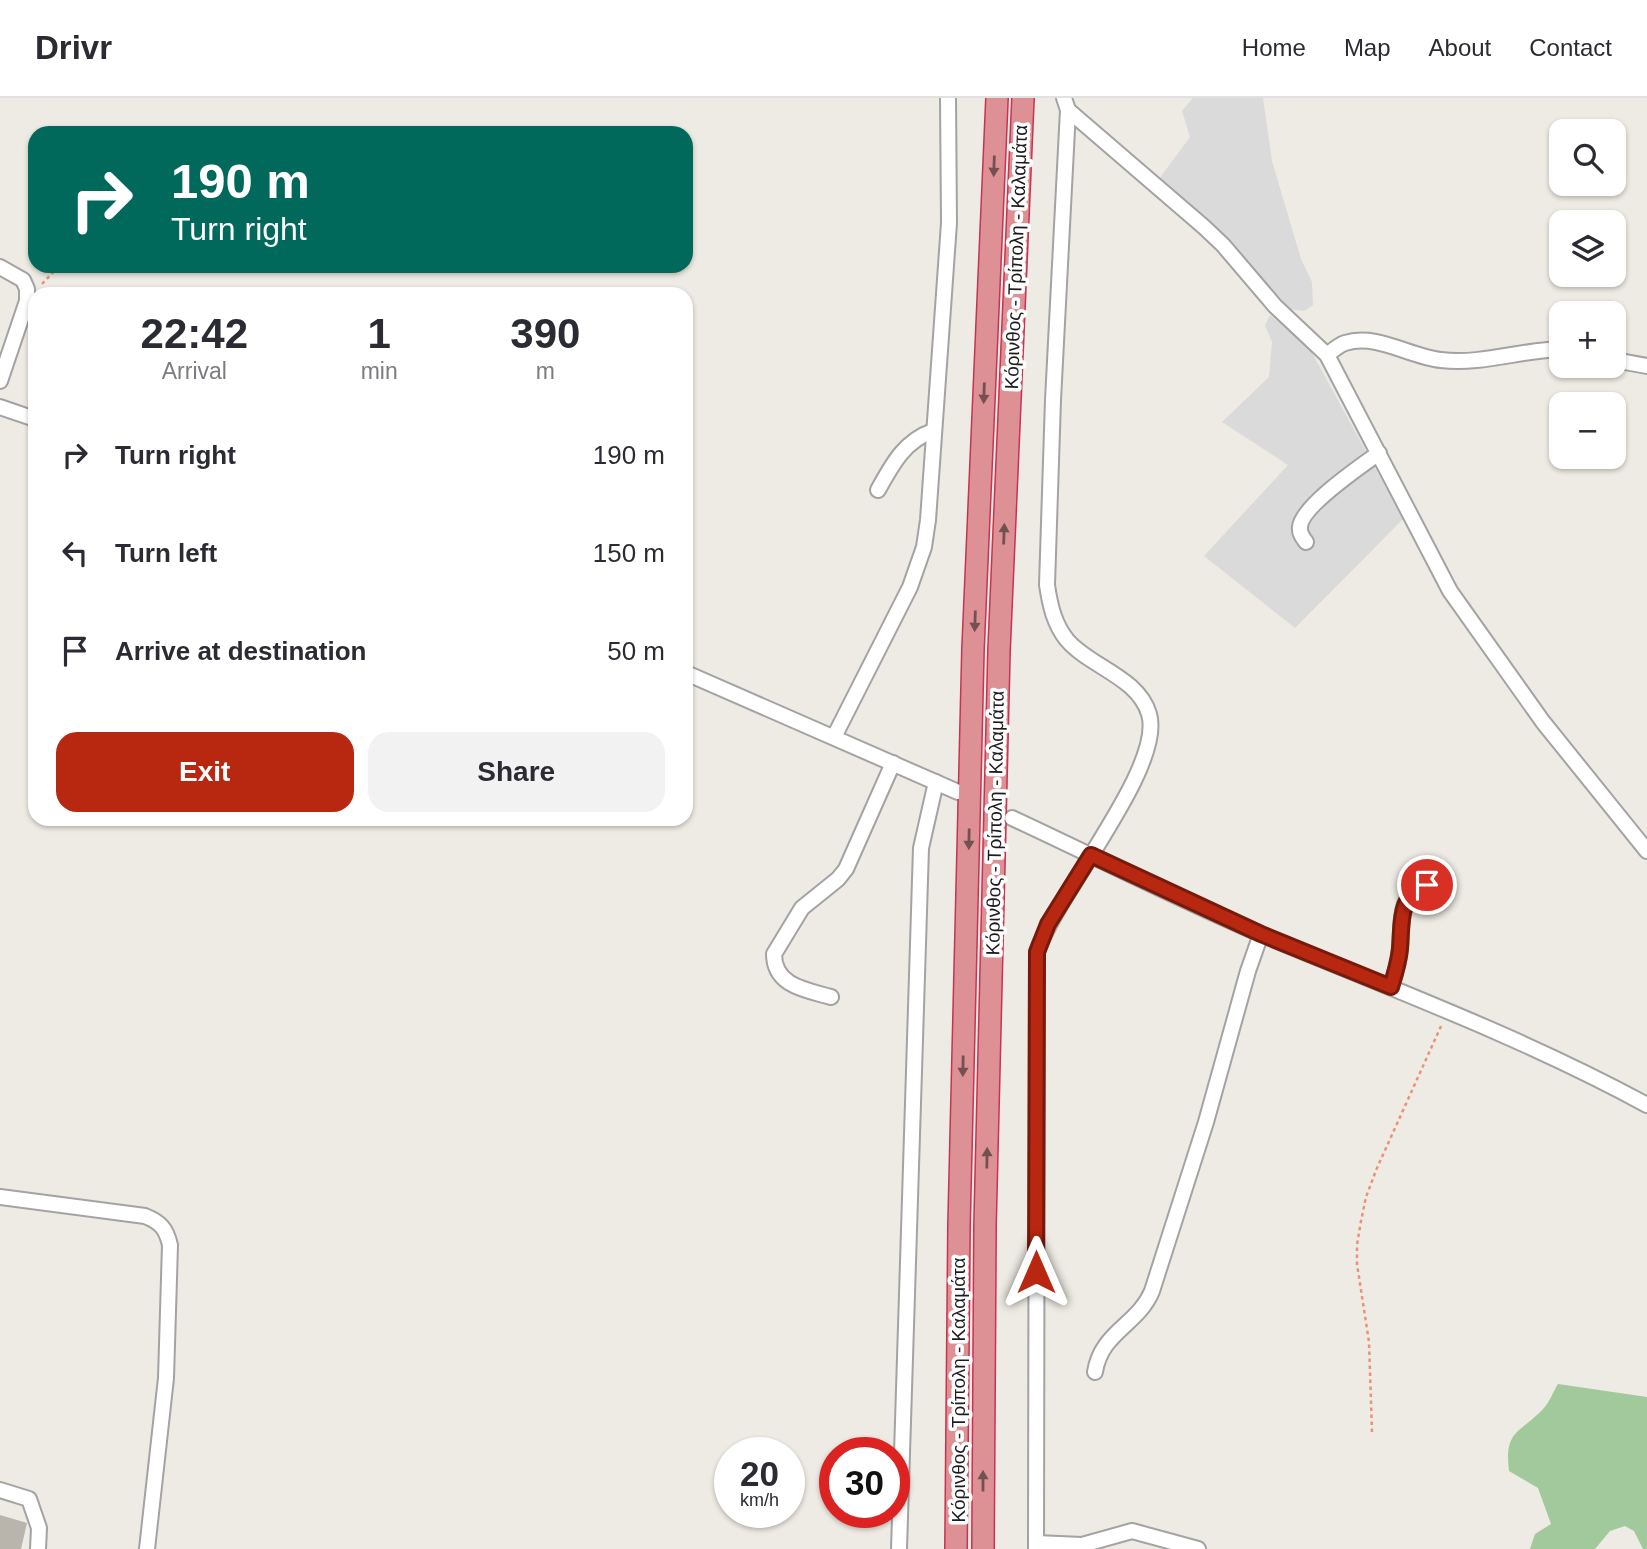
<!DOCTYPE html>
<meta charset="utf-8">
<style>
:root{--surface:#fff;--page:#f2f2f3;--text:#2b2b33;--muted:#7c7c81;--line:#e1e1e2;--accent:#b82811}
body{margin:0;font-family:Arial,sans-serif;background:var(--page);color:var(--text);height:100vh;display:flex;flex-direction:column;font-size:26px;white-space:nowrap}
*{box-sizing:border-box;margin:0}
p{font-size:23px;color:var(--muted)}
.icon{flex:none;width:38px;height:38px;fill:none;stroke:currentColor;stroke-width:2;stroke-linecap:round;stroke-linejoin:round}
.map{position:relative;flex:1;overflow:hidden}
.panel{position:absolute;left:28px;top:189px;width:665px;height:539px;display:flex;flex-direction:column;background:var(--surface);border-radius:21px;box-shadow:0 2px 5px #0004}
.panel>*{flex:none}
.banner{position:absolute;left:28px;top:28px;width:665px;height:147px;border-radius:21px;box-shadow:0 2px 5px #0004;background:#00695c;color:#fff;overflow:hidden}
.tools{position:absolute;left:1549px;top:21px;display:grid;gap:14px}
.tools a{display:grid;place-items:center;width:77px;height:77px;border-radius:14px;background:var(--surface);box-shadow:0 2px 5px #0004;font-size:35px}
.speed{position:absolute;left:714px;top:1339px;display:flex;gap:14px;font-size:35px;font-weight:700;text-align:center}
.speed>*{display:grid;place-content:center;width:91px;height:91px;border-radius:50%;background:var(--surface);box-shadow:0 2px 5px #0004;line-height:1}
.speed small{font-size:18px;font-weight:400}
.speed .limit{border:10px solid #d22;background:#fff;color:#111}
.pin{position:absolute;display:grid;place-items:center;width:60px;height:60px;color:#fff;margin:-30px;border:4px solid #fff;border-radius:50%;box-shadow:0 2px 7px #0007}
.me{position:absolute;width:77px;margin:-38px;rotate:0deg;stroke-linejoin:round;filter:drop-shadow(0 0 5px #0008)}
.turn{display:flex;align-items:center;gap:24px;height:147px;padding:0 28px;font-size:32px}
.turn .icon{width:91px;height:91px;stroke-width:2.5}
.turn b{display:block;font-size:49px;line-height:60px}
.eta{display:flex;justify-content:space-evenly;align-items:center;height:119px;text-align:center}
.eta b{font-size:42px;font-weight:600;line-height:49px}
.primary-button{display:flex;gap:14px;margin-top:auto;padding:14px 28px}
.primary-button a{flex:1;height:80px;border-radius:21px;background:var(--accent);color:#fff;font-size:28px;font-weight:600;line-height:80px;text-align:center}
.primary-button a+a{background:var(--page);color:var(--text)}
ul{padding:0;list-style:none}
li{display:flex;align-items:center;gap:21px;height:98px;padding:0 28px}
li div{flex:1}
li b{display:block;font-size:26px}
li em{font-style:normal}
header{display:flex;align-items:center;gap:42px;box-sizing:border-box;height:98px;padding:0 35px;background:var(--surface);border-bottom:2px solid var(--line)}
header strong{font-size:33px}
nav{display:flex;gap:38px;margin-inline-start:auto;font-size:24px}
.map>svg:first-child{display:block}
.residential{fill:#dadada}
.forest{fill:#a2c99b}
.building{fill:#b9b4ac}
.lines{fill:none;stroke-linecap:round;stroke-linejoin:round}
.minor-casing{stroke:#a3a3a3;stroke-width:18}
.highway-casing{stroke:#c83352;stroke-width:24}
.path{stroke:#ed9174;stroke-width:2.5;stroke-dasharray:3.5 3.5;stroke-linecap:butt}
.minor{stroke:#fff;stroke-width:14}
.highway{stroke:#de9195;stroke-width:21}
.oneway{fill:#735152}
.route-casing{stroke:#781a0b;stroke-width:18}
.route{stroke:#b82811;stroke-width:12}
.labels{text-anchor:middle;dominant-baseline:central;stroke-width:7;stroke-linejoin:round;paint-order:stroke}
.street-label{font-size:19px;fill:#1c1c1c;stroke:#fff}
</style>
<header>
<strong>Drivr</strong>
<nav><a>Home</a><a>Map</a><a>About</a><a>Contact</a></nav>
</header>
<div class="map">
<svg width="1647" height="1451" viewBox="0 0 1647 1451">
<rect width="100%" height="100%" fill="#edebe3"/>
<g class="residential">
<polygon points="1193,0 1263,0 1272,63 1301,161 1312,184 1313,207 1304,213 1289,211 1280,203 1230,142 1159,81 1190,39 1182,13"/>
<polygon points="1270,217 1310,251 1403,421 1295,530 1204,458 1288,367 1222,324 1269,279 1272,244 1265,227"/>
</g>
<path class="forest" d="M1558,1286L1647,1299V1451H1643L1634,1433L1625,1428L1610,1433L1595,1451H1530L1535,1436L1551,1426L1538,1390L1509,1373C1504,1331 1520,1336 1544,1310C1550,1303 1553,1294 1558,1286Z"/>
<polygon class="building" points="0,1417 27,1425 21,1451 0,1451"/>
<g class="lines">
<g class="minor-casing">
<g id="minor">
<polyline points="1064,0 1068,12 1204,129 1223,147 1275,208 1327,257 1450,493 1543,624 1647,753"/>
<polyline points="0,169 23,182 27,191 27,203 0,283"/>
<path d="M1327,257C1332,253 1339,247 1345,245C1377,235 1410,259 1441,262C1481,267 1521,252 1561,251"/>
<polyline points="1614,262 1647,268"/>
<polyline points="0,309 35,321"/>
<path d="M878,392C892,367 904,343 933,333"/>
<path d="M1306,444C1303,440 1299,435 1300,429C1301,409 1362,367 1379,355"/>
<polyline points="686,575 958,694"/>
<polyline points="834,639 910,489 924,449 928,422 949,125 948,0"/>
<path d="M1012,720C1096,759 1178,801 1263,837C1392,891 1524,940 1647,1007"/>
<path d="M1391,889C1395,876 1399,864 1400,851C1403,823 1396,790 1435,786"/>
<path d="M831,899C806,892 774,888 774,856L802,810L838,781L846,771L893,665"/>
<path d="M0,1099L145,1118C160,1124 166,1130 170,1147L166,1280L147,1451"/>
<path d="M1095,1274C1101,1234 1138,1227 1152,1193L1206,1024L1248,873L1261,836"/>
<polyline points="0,1392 29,1401 39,1430 38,1451"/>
<polyline points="1036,1445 1082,1447 1132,1433 1198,1451"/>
<polyline points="899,1451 921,750 936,684"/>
<path d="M1036,1451L1037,854C1056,796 1165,669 1149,616C1138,579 1090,569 1067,542C1054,526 1050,507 1047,487L1053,302L1068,12"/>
</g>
</g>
<g class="highway-casing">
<g id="highway">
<polyline points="956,1451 959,1127 973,551 997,0"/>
<polyline points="983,1451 985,1128 999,553 1023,0"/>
</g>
</g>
<g class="path">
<polyline points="42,186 59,168"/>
<polyline points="1372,1334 1369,1244 1357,1166 1357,1147 1361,1123 1366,1099 1377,1070 1442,926"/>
</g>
<use href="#minor" class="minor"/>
<use href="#highway" class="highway"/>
</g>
<defs><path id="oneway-solid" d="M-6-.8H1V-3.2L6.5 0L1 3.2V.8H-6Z" transform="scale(1.75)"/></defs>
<g class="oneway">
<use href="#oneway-solid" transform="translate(994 68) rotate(92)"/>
<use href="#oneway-solid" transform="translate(984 295) rotate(92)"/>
<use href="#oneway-solid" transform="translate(1004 436) rotate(-88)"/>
<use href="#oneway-solid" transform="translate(975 523) rotate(92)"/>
<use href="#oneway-solid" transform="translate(969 741) rotate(91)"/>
<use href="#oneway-solid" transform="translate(963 968) rotate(91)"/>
<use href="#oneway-solid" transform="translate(987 1060) rotate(-89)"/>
<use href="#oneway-solid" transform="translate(983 1383) rotate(-90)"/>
</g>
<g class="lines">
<g class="route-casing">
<path id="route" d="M1036,1174L1037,854L1048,826L1091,757L1261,836L1391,889C1395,876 1399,863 1400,850C1402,825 1398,797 1427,787"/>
</g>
<use href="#route" class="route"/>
</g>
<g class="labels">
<g class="street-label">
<text transform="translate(1016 159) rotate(-88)">Κόρινθος - Τρίπολη - Καλαμάτα</text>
<text transform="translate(995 725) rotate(-89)">Κόρινθος - Τρίπολη - Καλαμάτα</text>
<text transform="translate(958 1292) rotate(-90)">Κόρινθος - Τρίπολη - Καλαμάτα</text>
</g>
</g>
</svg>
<div class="tools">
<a><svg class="icon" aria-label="search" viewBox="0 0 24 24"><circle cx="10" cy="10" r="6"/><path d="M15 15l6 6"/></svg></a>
<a><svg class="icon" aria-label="layers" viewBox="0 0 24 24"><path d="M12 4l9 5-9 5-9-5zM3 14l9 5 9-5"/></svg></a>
<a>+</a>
<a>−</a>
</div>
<div class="speed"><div>20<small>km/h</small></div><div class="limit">30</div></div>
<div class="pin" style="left:1427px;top:787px;background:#d93025"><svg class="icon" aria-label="arrive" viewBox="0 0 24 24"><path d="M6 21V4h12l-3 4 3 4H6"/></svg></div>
<svg class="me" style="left:1036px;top:1174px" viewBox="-20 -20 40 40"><path d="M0-17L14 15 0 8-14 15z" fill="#b82811" stroke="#fff" stroke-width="4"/></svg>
<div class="banner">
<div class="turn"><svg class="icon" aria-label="right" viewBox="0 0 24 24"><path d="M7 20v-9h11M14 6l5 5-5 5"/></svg><div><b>190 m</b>Turn right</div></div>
</div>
<section class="panel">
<div class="eta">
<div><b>22:42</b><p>Arrival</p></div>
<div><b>1</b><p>min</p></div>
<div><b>390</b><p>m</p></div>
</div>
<ul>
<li><svg class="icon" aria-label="right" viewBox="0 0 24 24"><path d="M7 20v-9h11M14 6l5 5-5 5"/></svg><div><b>Turn right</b></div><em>190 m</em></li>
<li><svg class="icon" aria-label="left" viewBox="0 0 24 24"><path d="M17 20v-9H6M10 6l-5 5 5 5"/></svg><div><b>Turn left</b></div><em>150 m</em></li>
<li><svg class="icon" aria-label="arrive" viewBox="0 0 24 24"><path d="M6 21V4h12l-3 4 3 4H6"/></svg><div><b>Arrive at destination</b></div><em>50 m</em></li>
</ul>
<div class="primary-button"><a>Exit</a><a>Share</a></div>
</section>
</div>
